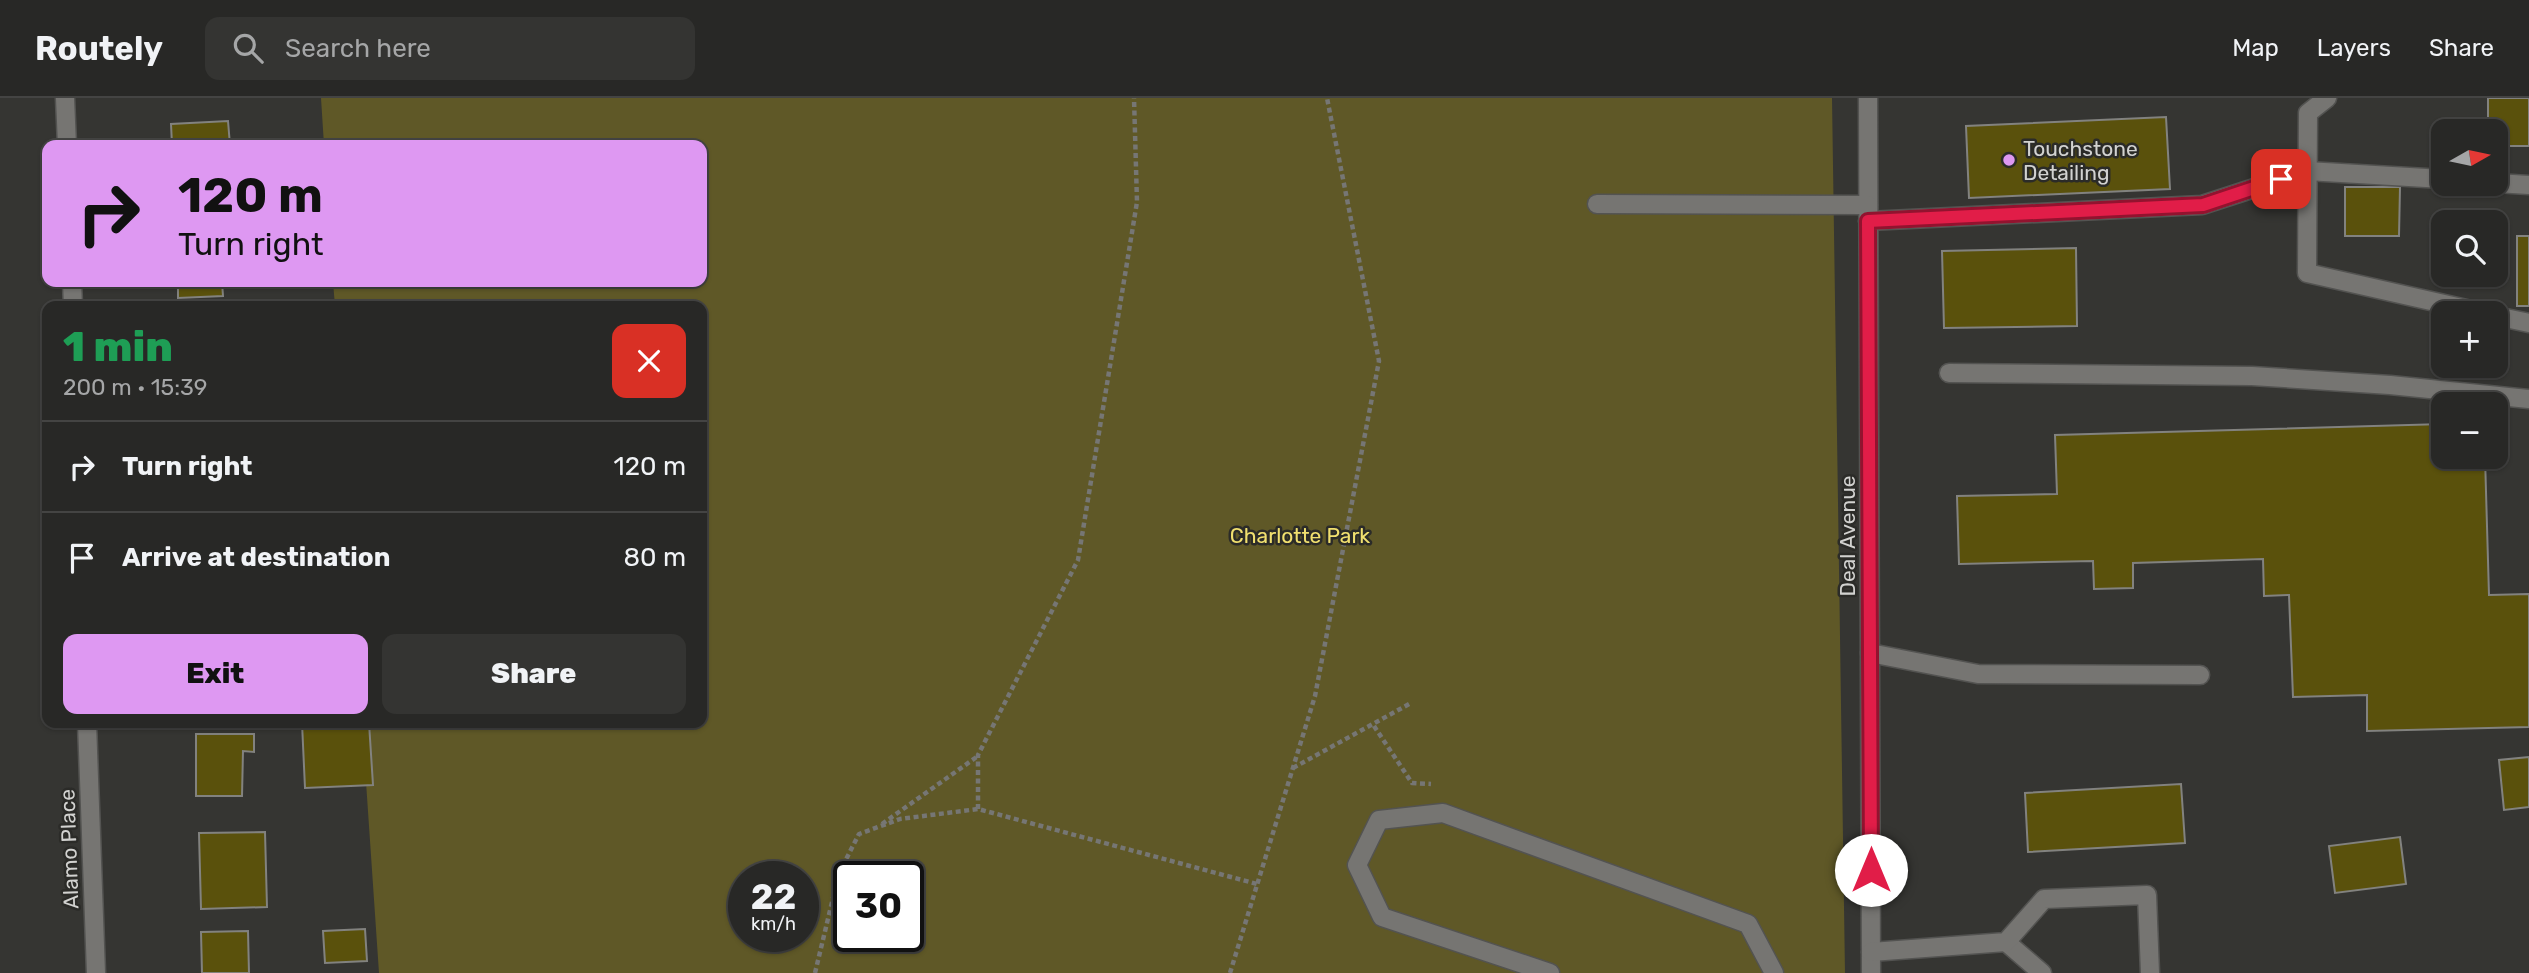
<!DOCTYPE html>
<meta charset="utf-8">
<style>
:root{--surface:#282826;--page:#343432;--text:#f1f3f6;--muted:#a5a6a7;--line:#444443;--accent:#de98f2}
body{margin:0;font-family:Rubik,sans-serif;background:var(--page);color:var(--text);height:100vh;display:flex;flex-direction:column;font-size:26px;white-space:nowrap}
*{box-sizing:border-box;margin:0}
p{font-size:23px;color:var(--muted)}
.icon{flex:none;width:38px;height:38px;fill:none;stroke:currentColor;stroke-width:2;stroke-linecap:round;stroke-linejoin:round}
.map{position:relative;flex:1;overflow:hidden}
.details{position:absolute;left:42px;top:203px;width:665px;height:427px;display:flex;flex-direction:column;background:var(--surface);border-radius:14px;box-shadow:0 2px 5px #0004,0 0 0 2px var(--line)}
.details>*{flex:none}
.top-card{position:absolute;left:42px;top:42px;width:665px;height:147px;border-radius:14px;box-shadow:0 2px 5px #0004,0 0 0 2px var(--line);background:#de98f2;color:#111;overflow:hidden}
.needle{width:46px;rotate:81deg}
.fabs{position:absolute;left:2431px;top:21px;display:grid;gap:14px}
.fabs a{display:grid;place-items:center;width:77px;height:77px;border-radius:14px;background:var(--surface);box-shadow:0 2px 5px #0004,0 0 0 2px var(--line);font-size:35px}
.speed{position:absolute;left:728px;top:763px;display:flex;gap:14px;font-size:35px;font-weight:700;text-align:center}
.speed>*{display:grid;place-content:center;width:91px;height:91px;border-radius:50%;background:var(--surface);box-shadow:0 2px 5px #0004,0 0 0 2px var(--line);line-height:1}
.speed small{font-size:18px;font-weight:400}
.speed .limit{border:4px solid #111;border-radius:10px;background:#fff;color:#111}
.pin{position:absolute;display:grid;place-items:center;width:60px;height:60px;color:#fff;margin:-30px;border-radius:14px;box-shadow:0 4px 10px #0006}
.me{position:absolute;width:77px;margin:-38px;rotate:0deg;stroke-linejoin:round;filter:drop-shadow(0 0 5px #0008)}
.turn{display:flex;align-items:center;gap:24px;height:147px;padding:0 21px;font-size:32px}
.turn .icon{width:91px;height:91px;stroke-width:2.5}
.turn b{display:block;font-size:49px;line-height:60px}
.round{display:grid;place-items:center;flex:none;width:74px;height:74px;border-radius:14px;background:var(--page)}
.overview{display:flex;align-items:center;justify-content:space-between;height:119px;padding:0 21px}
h1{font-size:42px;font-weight:800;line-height:52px;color:#1e9e55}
.action{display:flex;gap:14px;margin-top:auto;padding:14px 21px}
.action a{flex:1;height:80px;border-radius:14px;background:var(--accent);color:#111;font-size:28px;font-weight:800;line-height:80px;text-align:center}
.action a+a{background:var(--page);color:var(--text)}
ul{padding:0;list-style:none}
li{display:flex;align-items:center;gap:21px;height:91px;padding:0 21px;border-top:2px solid var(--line)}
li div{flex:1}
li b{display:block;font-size:26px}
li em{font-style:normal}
header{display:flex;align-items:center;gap:42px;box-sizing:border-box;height:98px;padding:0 35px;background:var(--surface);border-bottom:2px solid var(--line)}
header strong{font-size:33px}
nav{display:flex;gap:38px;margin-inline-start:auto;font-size:24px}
.search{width:490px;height:63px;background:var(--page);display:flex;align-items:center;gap:18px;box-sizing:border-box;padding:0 24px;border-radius:14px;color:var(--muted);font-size:26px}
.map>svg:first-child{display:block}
.green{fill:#5f5827;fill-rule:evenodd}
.building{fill:#5a510c;stroke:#82827f;stroke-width:2}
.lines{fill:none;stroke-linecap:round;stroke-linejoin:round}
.minor-casing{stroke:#535351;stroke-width:21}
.path{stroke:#767674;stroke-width:4.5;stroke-dasharray:5 3.5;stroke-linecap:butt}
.minor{stroke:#767572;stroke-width:18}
.route-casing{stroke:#92132f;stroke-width:18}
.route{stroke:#e11d48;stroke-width:12}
.poi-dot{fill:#de98f2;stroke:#2b2b28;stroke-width:2.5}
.labels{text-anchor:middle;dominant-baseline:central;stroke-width:5;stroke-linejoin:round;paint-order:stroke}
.poi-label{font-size:21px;fill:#d2d2d0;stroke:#2b2b28;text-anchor:start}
.park-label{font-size:21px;fill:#f1e06f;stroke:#2b2b28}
.street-label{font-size:21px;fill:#d2d2d0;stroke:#2b2b28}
</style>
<header>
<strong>Routely</strong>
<div class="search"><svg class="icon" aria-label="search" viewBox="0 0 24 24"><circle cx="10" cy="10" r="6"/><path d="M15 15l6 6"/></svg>Search here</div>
<nav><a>Map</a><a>Layers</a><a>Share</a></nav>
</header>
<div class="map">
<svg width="2529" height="875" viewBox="0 0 2529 875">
<rect width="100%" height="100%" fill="#353532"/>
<path class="green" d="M321,0H1832L1845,875H379L362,625H702V208H335L333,184H702V47H324ZM744,779H803V838H744ZM849,779H908V838H849Z"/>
<g class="building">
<polygon points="2488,0 2529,0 2529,48 2496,48 2496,33 2488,33"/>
<polygon points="2166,19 2170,91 1969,100 1966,28"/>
<polygon points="228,23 230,47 172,47 171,26"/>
<polygon points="2345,89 2400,89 2399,138 2345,138"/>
<rect x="2517" y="138" width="12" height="70"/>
<polygon points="2076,150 2077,228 1944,230 1942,153"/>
<polygon points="178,184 222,184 223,198 178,200"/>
<polygon points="2443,326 2443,359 2485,359 2489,497 2529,496 2529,629 2367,633 2367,597 2293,599 2289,497 2264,498 2263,461 2133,465 2133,490 2094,491 2093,463 1959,466 1957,398 2057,396 2055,337"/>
<polygon points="302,625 369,625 373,687 305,690"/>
<polygon points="196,636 254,636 254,654 243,653 242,698 196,698"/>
<polygon points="2529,659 2529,709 2504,712 2499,662"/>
<polygon points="2181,686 2185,745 2028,754 2025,695"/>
<polygon points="265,734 267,809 201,811 199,735"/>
<polygon points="2400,739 2406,786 2335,795 2329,748"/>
<polygon points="365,831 367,863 325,865 323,833"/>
<polygon points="248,833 249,875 202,875 201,834"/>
</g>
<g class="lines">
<g class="minor-casing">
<g id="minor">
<polyline points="65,0 67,47"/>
<polyline points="1868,0 1871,875"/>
<polyline points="2327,0 2308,15 2307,175 2484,215"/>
<polyline points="2496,85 2529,87"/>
<polyline points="1597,106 1868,107"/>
<polyline points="1868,123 2202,107 2307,73 2443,81"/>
<polyline points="72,184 73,208"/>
<polyline points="2496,218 2529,225"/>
<polyline points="1949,275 2252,278 2390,287 2529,301"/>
<polyline points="1870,555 1978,576 2200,577"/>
<polyline points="87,625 96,875"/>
<polyline points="2006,844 2042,875"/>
<polyline points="1871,854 2006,844 2044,801 2147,797 2150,875"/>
<polyline points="1550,875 1382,819 1357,767 1379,722 1443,715 1748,826 1774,875"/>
</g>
</g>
<g class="path">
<polyline points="1374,628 1412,685 1431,686"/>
<polyline points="1293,670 1411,605"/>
<polyline points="978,711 978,657 1078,462 1137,104 1134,0"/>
<polyline points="882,726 978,658"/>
<polyline points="815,875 839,775 859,736 900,721 978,711 1257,786"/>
<polyline points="1230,875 1315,598 1379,263 1327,0"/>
</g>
<use href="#minor" class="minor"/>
</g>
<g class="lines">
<g class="route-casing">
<polyline id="route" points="1871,772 1868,123 2203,107 2281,81"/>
</g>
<use href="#route" class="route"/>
</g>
<circle class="poi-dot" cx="2009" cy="62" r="7"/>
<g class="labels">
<g class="poi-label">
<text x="2023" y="50">Touchstone<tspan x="2023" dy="24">Detailing</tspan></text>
</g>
<g class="park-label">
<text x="1300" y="437">Charlotte Park</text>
</g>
<g class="street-label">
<text transform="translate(1847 438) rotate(-90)">Deal Avenue</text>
<text transform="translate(69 751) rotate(-92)">Alamo Place</text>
</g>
</g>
</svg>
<div class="fabs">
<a><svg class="needle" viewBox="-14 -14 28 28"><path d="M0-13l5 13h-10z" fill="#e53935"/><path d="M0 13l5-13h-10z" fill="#a5a6a7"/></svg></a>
<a><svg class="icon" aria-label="search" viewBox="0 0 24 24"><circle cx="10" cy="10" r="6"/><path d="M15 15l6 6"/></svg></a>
<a>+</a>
<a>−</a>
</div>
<div class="speed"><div>22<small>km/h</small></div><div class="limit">30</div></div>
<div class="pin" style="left:2281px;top:81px;background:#d93025"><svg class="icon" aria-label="arrive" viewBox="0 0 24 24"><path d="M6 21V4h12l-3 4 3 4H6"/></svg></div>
<svg class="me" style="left:1871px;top:772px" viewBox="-20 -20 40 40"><circle r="19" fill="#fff"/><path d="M0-13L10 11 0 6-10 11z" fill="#e11d48"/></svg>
<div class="top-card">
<div class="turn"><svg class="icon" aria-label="right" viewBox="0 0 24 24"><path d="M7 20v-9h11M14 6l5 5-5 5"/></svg><div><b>120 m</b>Turn right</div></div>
</div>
<section class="details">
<div class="overview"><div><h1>1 min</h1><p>200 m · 15:39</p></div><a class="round" style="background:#d93025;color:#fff"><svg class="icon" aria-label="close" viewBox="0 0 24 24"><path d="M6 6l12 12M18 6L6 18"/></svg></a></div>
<ul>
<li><svg class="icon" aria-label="right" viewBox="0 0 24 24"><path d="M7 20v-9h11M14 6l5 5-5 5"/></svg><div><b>Turn right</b></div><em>120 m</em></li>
<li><svg class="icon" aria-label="arrive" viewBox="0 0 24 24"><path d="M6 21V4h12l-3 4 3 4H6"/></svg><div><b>Arrive at destination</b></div><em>80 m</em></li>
</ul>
<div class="action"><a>Exit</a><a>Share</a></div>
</section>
</div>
